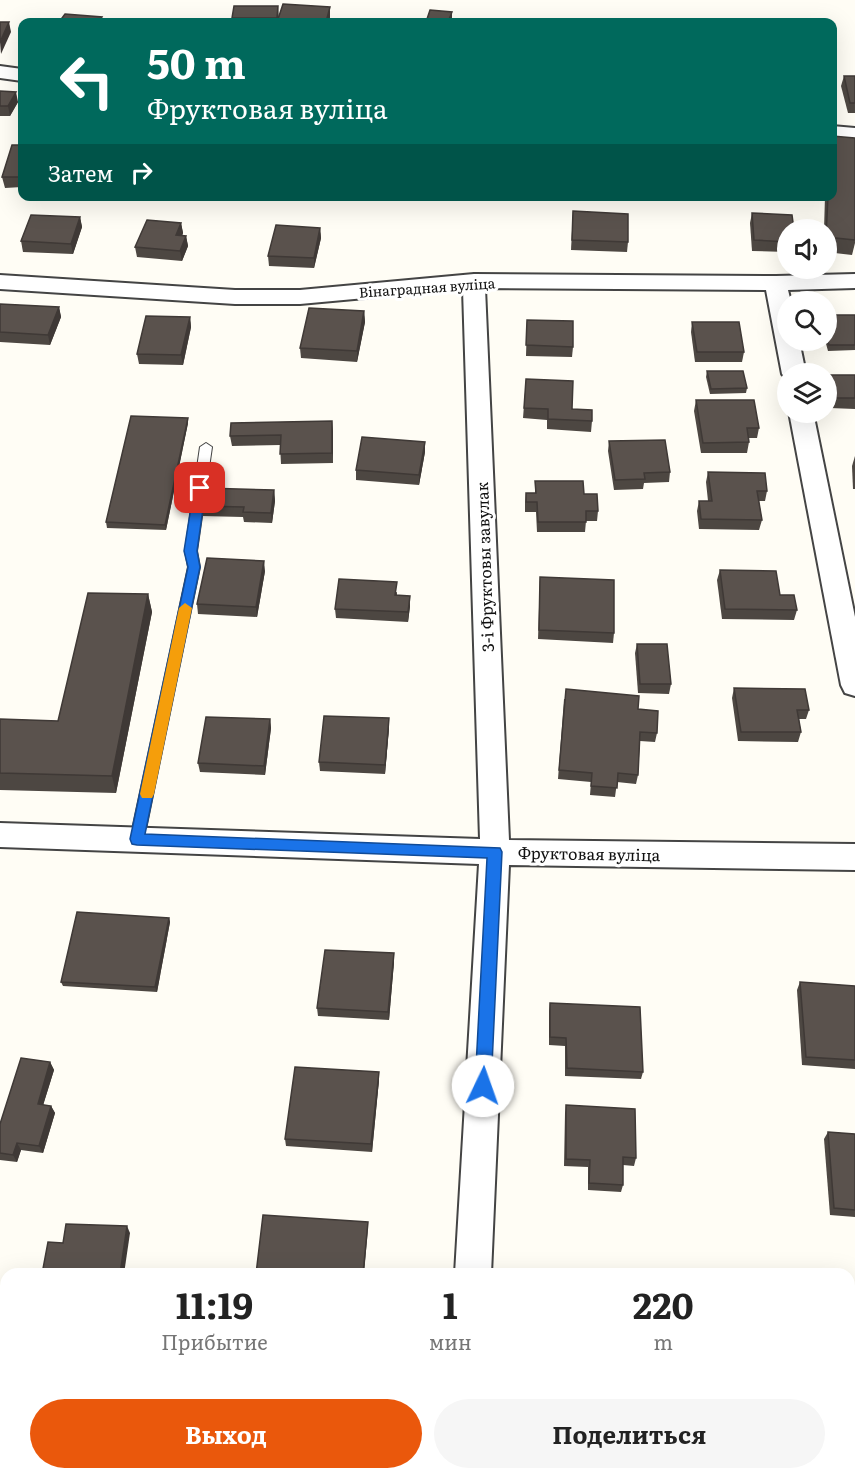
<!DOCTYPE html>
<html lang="ru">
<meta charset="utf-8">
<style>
:root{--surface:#fff;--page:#f6f6f6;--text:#222;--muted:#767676;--accent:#ea580c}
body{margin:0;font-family:Literata,serif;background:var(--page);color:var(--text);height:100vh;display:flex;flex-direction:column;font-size:22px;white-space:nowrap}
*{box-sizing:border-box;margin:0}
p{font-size:20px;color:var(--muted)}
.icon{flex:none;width:33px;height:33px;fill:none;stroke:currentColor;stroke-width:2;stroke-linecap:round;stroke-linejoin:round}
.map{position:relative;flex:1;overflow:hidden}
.panel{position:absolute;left:0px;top:1268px;width:855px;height:212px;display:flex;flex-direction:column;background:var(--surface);border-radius:18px 18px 0 0;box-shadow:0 6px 24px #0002}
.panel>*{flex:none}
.hud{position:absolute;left:18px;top:18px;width:819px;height:183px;border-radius:12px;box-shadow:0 6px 24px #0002;background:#00695c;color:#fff;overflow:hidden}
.tools{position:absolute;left:777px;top:219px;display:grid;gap:12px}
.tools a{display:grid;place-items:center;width:60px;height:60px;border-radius:50%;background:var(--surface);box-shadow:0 6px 24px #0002;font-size:30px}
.pin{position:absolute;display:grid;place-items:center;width:51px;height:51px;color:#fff;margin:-26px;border-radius:12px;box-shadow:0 3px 9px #0006}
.me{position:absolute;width:66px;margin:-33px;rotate:3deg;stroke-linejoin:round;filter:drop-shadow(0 0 4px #0008)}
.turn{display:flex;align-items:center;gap:21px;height:126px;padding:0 30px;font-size:27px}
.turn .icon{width:78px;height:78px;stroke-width:2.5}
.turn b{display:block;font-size:42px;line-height:51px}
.then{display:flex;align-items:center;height:57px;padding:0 30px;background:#0003;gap:12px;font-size:22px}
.eta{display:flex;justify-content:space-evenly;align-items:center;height:102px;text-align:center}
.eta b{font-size:36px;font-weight:700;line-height:42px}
.action{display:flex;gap:12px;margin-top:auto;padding:12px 30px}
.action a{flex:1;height:69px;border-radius:36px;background:var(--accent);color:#fff;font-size:24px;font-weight:700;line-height:69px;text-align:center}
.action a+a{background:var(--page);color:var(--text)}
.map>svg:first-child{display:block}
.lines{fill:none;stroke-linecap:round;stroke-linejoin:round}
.service-casing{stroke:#444;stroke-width:2}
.minor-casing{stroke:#444;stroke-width:4}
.service{fill:#fff;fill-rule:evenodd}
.minor{fill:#fff;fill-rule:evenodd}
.wall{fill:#4d4742}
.shaded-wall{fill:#3f3936}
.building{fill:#5a524d;stroke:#3f3936;stroke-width:1.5}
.route{fill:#1a73e8;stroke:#114b97;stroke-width:1.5}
.slow{fill:#f59e0b}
.labels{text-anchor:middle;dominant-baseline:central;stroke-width:6;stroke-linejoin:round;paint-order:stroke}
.far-street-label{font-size:14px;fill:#111;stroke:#fff}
.street-label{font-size:16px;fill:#111;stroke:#fff}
</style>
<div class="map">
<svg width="855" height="1478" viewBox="0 0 855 1478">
<rect width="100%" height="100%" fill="#fffdf5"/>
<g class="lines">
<g class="service-casing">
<polygon id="service" points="206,443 212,447 197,551 200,567 144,839 142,843 137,845 132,843 130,839 188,567 185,551 200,447"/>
</g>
<g class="minor-casing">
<g id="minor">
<polygon points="0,66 22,69 22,81 0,78"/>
<polygon points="832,126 855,128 855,140 832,138"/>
<polygon points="474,274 776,276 855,274 855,288 788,290 791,302 788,302 788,340 799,340 806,374 788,374 788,380 782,374 766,290 485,288 509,840 855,844 855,870 509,865 491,1274 455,1274 479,864 0,847 0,823 480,839 463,289 300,304 235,304 0,289 0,275 235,290 300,290"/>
<polygon points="789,412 813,412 855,617 855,696 845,693 841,685"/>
<rect x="444" y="1473" width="38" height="5"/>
</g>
</g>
<use href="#service" class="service"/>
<use href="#minor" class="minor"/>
</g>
<g class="wall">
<polygon points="278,6 279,18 330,7 330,17 329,22 233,22 232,18"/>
<polygon points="844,76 855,76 855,113 848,113 841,86"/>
<polygon points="0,91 18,102 10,116 0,116"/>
<polygon points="22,145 22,187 5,188 2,177"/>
<polygon points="854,172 855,243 852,255 826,252 826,230 824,230 825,196 832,196"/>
<polygon points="573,211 628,242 627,252 571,250"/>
<polygon points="752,213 788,230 788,252 752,251 750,223"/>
<polygon points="80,217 82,227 73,254 23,252 21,241"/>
<polygon points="181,223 183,233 182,236 186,236 188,246 182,261 137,257 135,247"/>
<polygon points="320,228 321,238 314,268 269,266 268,256"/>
<polygon points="0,304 59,307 61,317 50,345 0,342"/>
<polygon points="364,311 365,322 357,362 301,358 300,348"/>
<polygon points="826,315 855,315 855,350 828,351 825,340 826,340"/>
<polygon points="190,317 191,327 183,365 139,364 137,354"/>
<polygon points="527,320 573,347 572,357 526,356"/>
<polygon points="692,322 744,352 742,362 695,362 691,332"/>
<polygon points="707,371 747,388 746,393 710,394 706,377"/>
<polygon points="829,375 855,375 855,409 830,408 827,385"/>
<polygon points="526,379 592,421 591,432 547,429 547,420 523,418"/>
<polygon points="696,400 759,428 757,438 749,438 749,442 747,453 701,453 694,411"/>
<polygon points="332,421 333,463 281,464 280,445 232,446 230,436"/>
<polygon points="188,423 166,530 107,528 106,522"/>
<polygon points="609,441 670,472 669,482 644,483 643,489 614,490 608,451"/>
<polygon points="425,452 419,485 356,480 356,470"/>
<polygon points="855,456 855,489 853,489 852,466"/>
<polygon points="708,472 767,491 765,501 759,501 762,520 759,530 699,529 697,511 699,501 708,501 706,482"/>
<polygon points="535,481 584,494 598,511 597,521 586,521 585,532 537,532 536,512 525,512 525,503 526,493 535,493"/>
<polygon points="274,490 275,501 272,523 244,522 243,517 202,516 200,506"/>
<polygon points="720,570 780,595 797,610 794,620 722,619 717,580"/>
<polygon points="265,571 257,617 198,614 197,604"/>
<polygon points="540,577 614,633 613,643 538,639"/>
<polygon points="397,592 397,595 410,606 408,622 336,618 335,609"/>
<polygon points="148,594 152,612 116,793 0,790 0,719 58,721"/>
<polygon points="637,644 671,684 669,694 638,693 635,653"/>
<polygon points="734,688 809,710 806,719 799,719 801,732 798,742 738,741 732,698"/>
<polygon points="564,699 638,709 657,733 655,742 640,741 638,775 636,784 617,782 615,797 590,795 591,782 558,779"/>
<polygon points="389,718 389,728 385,774 320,771 319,762"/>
<polygon points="270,719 271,728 265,775 200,772 198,763"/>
<polygon points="169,918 170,922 157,992 63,986 61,982"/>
<polygon points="394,953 394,962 389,1020 318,1016 317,1008"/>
<polygon points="800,982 855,986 855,1069 802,1065 797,990"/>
<polygon points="550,1003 643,1072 641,1079 565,1076 565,1046 549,1045 549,1011"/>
<polygon points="50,1062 54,1070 43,1105 51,1106 55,1113 43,1153 21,1150 17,1162 0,1160 0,1124"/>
<polygon points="379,1072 379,1080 372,1152 286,1146 285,1139"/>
<polygon points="566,1105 636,1158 634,1166 623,1165 623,1185 621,1192 588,1190 588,1167 564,1166 565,1113"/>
<polygon points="828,1132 855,1134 855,1217 830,1215 824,1139"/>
<rect x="849" y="1313" width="6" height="93"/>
</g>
<g class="shaded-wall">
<polygon points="330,7 330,17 329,22 326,22"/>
<polygon points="452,12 452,22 448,22"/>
<polygon points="9,22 11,32 1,54 0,42"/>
<polygon points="16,92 18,102 10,116 8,106"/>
<polygon points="80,217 82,227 73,254 71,244"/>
<polygon points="181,223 183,233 178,245 176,235"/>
<polygon points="320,228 321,238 314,268 314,258"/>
<polygon points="186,236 188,246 182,261 180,251"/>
<polygon points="59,307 61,317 50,345 48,335"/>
<polygon points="364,311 365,322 357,362 357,351"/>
<polygon points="190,317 191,327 183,365 181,355"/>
<polygon points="188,418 188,423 166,530 165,525"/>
<polygon points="332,421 333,431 333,463 332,453"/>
<polygon points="425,442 425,452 419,485 419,475"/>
<polygon points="274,490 275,501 272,523 271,513"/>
<polygon points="264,561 265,571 257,617 256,607"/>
<polygon points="148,594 152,612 116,793 112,776"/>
<polygon points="410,596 410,606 408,622 408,612"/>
<polygon points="389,718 389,728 385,774 385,765"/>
<polygon points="270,719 271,728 265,775 264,766"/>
<polygon points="169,918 170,922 157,992 155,987"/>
<polygon points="394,953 394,962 389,1020 388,1012"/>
<polygon points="50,1062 54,1070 41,1112 38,1104"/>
<polygon points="379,1072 379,1080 372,1152 371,1144"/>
<polygon points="51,1106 55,1113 43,1153 39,1146"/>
<polygon points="17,1143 21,1150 17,1162 13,1155"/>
<polygon points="368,1222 368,1228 364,1274 363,1274"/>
<polygon points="127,1226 130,1233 124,1274 120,1274"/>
</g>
<g class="building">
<polygon points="283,4 330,7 326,22 277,22"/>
<polygon points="234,6 278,6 277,18 232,18"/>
<polygon points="430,10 452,12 448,22 426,22"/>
<polygon points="65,14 102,17 99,22 59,22"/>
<polygon points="0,22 9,22 0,42"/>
<polygon points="844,76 855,76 855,103 850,103"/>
<polygon points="0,91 16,92 8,106 0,106"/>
<polygon points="832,136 855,138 855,240 826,237 828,196 832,196"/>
<polygon points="12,145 22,145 22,177 2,177"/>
<polygon points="573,211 628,214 628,242 572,240"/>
<polygon points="752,213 792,215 794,230 788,230 788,242 754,240"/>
<polygon points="31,215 80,217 71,244 21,241"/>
<polygon points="147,220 181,223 176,235 186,236 180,251 135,247"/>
<polygon points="276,225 320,228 314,258 268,256"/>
<polygon points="0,304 59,307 48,335 0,332"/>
<polygon points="309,308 364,311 357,351 300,348"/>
<polygon points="826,315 855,315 855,345 829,345 826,335"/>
<polygon points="146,316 190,317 181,355 137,354"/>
<polygon points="527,320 573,321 573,347 526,345"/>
<polygon points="692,322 739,322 744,352 697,352"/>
<polygon points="707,371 743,371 747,388 711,389"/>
<polygon points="829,375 855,375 855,398 833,398"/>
<polygon points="526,379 573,381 572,409 592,410 592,421 548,419 548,409 524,408"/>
<polygon points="696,400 754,400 759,428 747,428 749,442 703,443"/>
<polygon points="131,416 188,418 165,525 106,522"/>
<polygon points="332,421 332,453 280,454 281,435 230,436 231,423"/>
<polygon points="362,437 425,442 419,475 356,470"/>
<polygon points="665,440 670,472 644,473 645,479 615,480 609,441"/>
<polygon points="708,472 765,473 767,491 757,491 762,520 701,519 699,501 712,501"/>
<polygon points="535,481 583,481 584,494 597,494 598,511 586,511 586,522 538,522 537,502 526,502 526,493 536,493"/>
<polygon points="204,488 274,490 271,513 243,512 244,507 200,506"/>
<polygon points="207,558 264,561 256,607 197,604"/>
<polygon points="720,570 776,571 780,595 794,595 797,610 725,609"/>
<polygon points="540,577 614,580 614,633 539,630"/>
<polygon points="339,579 397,582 395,595 410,596 408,612 335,609"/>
<polygon points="88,593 148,594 112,776 0,773 0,719 58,721"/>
<polygon points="637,644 667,644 671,684 640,684"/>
<polygon points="734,688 805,689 809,710 797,710 801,732 741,732"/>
<polygon points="566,689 639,696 638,709 658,711 657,733 640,732 638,775 618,773 617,788 591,786 592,773 559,770"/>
<polygon points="324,716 389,718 385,765 319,762"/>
<polygon points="206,717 270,719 264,766 198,763"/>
<polygon points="77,912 169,918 155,987 61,982"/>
<polygon points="325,950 394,953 388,1012 317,1008"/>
<polygon points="800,982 855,986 855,1060 806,1057"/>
<polygon points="550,1003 640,1007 643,1072 567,1068 566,1038 550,1037"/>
<polygon points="21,1058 50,1062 38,1104 51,1106 39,1146 17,1143 13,1155 0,1153 0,1124"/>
<polygon points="295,1067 379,1072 371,1144 285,1139"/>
<polygon points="566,1105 635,1109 636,1158 623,1157 623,1185 589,1183 590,1160 566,1159"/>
<polygon points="828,1132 855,1134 855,1210 834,1208"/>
<polygon points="263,1215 368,1222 363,1274 256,1274"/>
<polygon points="66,1224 127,1226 120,1274 42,1274 48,1242 63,1243"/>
<rect x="849" y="1313" width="6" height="87"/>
<polygon points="237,1473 344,1473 344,1478 236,1478"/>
</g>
<polygon class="route" points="200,484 206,488 197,551 200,567 145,834 500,848 502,852 491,1086 489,1091 483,1094 477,1091 475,1086 487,858 137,845 132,844 130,839 188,567 184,551 194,488"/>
<polygon class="slow" points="185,603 192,608 154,794 152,798 142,798 140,794 179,608"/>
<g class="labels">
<g class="far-street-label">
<text transform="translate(427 287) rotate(-4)">Вінаградная вуліца</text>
</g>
<g class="street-label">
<text transform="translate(484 567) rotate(-92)">3-і Фруктовы завулак</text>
<text transform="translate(589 853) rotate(1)">Фруктовая вуліца</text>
</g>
</g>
</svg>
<div class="tools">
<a><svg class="icon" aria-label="sound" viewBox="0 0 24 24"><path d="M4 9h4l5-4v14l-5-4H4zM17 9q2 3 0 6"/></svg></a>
<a><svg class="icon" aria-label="search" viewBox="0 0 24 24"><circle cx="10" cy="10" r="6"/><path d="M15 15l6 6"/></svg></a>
<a><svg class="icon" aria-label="layers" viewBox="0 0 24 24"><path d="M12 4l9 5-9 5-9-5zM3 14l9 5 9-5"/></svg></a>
</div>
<div class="pin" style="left:200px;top:488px;background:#d93025"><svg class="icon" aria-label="arrive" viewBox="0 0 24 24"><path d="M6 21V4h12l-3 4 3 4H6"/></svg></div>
<svg class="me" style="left:483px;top:1086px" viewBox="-20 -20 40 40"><circle r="19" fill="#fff"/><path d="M0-13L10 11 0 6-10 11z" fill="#1a73e8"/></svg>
<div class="hud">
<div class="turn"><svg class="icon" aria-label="left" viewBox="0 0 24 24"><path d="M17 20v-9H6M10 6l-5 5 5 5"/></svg><div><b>50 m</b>Фруктовая вуліца</div></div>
<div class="then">Затем<svg class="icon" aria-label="right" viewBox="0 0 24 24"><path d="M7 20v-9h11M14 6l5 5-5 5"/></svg></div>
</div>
<section class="panel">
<div class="eta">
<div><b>11:19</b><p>Прибытие</p></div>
<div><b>1</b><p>мин</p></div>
<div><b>220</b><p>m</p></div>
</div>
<div class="action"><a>Выход</a><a>Поделиться</a></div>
</section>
</div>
